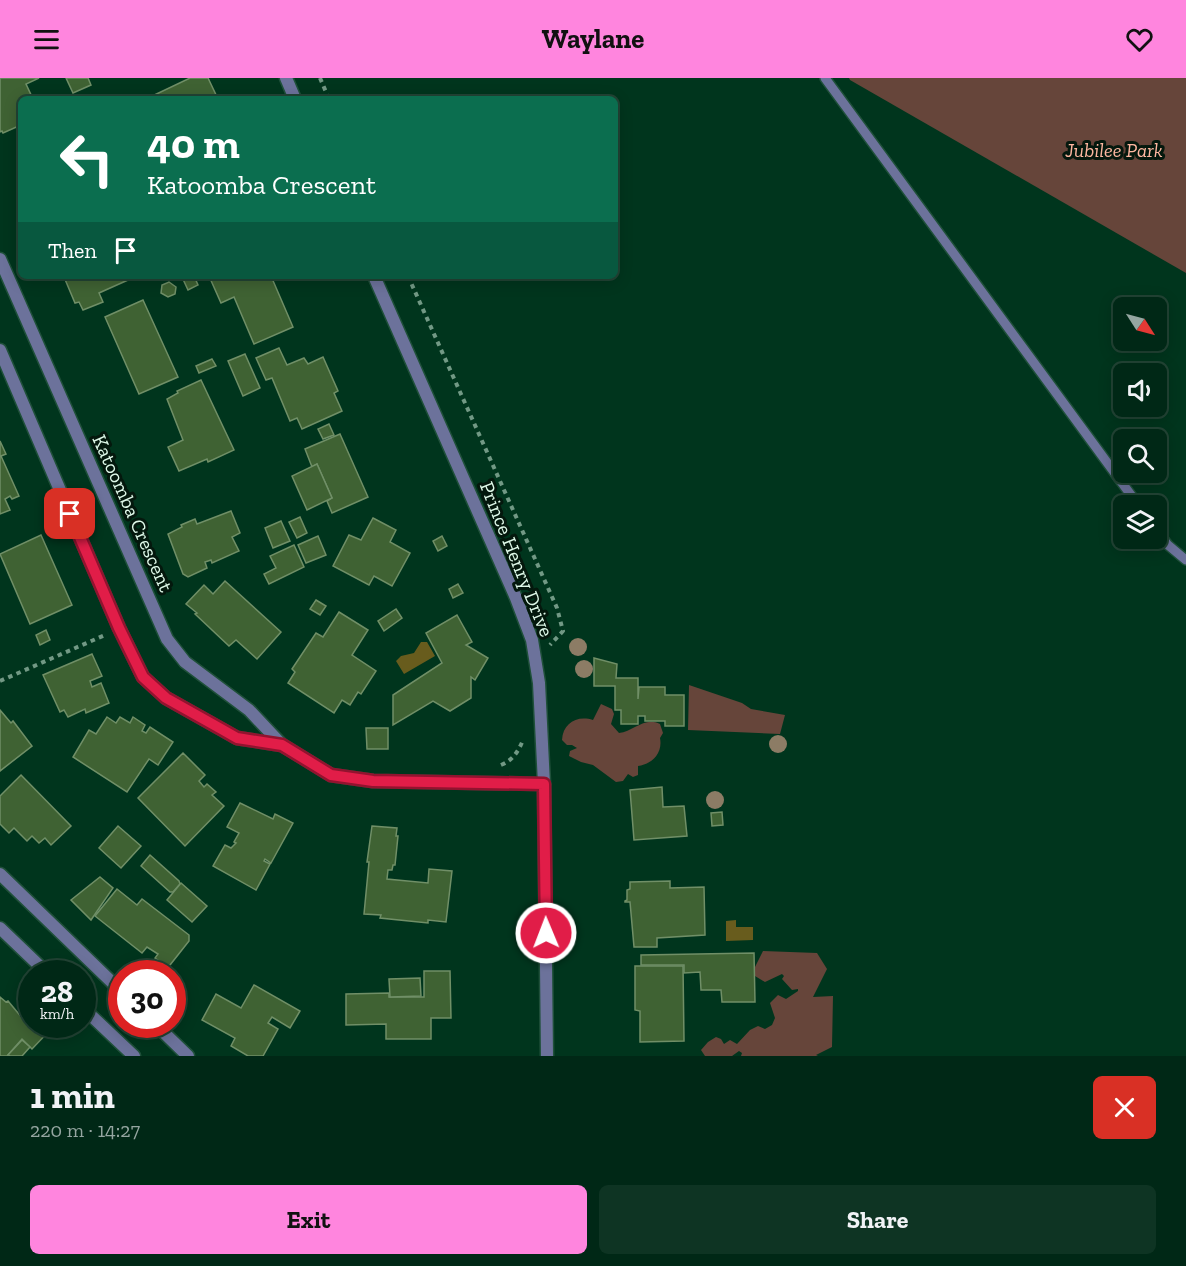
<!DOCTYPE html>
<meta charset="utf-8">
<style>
:root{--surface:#002816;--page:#0e3423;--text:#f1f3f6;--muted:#95a6a1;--line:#224435;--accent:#ff85de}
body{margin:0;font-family:"Zilla Slab",serif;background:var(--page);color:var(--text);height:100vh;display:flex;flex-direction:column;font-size:22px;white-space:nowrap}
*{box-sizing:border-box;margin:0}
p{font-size:20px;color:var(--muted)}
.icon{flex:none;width:33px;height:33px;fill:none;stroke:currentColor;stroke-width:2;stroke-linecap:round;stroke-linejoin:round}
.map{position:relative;height:978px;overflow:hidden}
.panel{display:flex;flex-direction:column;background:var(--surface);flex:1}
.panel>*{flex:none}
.banner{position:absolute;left:18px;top:18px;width:600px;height:183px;border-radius:9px;box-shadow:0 3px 15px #0003,0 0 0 2px var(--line);background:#0b6e4f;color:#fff;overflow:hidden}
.needle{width:39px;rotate:126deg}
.fabs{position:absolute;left:1113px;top:219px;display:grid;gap:12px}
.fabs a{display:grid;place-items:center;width:54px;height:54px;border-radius:9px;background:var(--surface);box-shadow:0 3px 15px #0003,0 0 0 2px var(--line);font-size:30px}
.speed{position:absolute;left:18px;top:882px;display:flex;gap:12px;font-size:30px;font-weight:700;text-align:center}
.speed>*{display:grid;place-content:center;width:78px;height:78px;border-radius:50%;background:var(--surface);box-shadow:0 3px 15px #0003,0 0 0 2px var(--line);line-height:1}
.speed small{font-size:15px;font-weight:400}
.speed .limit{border:9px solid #d22;background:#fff;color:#111}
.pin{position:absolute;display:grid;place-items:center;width:51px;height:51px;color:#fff;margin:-26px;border-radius:12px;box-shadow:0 3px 9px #0006}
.me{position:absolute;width:66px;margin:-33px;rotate:359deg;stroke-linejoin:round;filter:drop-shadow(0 0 4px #0008)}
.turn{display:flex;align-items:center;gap:21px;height:126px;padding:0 30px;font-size:27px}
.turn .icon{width:78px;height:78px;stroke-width:2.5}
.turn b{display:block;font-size:42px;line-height:51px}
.then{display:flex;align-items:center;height:57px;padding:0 30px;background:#0003;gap:12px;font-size:22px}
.round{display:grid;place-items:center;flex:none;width:63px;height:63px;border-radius:9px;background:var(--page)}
.overview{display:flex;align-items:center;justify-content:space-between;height:102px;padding:0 30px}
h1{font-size:36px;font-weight:700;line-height:45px}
.button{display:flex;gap:12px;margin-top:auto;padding:12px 30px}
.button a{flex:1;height:69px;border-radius:9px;background:var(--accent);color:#111;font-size:24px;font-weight:700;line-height:69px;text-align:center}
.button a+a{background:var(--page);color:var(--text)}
header{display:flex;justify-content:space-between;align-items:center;height:78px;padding:0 30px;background:var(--accent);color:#111;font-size:27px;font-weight:700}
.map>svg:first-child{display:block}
.green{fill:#66453a}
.water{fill:#685c1d}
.building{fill:#3f6233;stroke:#708f67;stroke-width:1.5}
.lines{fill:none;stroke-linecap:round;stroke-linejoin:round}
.service-casing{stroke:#1f503a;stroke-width:12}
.minor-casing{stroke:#1f503a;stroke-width:15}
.path{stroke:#729985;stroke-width:4;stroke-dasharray:4.5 4.5;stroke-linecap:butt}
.service{stroke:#6c729b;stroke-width:9}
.minor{stroke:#6c729b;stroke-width:12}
.tree{fill:#8c7c65}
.route-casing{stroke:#92132f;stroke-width:15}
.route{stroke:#e11d48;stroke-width:10}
.labels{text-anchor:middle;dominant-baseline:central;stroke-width:6;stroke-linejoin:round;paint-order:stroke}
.park-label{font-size:20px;font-style:italic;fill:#feb7a0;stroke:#04180d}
.street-label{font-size:20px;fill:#dff9e9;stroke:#04180d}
</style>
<header><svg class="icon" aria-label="menu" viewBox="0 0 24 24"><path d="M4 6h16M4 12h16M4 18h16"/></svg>Waylane<svg class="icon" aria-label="heart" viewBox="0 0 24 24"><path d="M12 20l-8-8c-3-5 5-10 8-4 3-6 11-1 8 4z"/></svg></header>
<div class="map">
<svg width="1186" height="978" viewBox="0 0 1186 978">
<rect width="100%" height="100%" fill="#00351d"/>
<g class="green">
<polygon points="849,0 1186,0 1186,195 850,2"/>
<polygon points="689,607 742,625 751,631 785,637 780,656 688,652"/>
<path d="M601,626L612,631L614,636L611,646L619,655C634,653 645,638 660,646L663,655L660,660C663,675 652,686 638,688V697L633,699L628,696L623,703L616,704L593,687L581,684L569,678L570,673L577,670L572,667H567L562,662C563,645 577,637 593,642Z"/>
<polygon points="763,873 817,875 827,891 813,919 833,918 832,969 816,977 818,978 741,978 742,975 739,973 732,978 705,978 701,972 708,964 716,959 721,961 724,966 730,962 737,966 750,952 758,948 765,951 772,947 775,940 770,925 778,917 786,921 798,913 798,911 792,912 782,901 784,898 782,896 765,904 755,898 754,891"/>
</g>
<g class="water">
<polygon points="421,564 427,564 435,578 404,596 396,583 401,578 414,575"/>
<polygon points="736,842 736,849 753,849 753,862 726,863 726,843"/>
</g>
<g class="building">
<polygon points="0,0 39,0 26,6 33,21 21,21 21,47 3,55 2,53 0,54"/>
<polygon points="66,0 88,0 91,7 73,15"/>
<polygon points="190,0 208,0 218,21 146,21"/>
<polygon points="67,198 137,198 99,215 103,224 83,232 79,224 75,225 64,199"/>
<polygon points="185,198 194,198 198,207 188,212 182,199"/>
<polygon points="209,198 271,198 293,249 254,266 234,219 221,225"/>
<polygon points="169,204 176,209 175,216 168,219 161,215 162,207"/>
<polygon points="143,222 178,299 139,316 105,239"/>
<polygon points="279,270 287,287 304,280 308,286 323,279 338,313 334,315 342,333 302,351 297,340 290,343 272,300 266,302 256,280"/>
<polygon points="245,276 260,310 243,318 228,283"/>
<polygon points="212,281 216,288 199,295 196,288"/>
<polygon points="201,302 234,372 208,384 207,381 179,393 168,369 183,362 167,321 178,315 177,313"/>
<polygon points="329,346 334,357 323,361 318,351"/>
<polygon points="340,356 368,419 332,435 327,423 332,420 317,386 312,389 305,371"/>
<polygon points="0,363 6,376 1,378 19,418 12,421 10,418 5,421 10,432 0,436"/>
<polygon points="317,386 332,420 307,432 292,398"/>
<polygon points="231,433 240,455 232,459 239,473 212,485 211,482 205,484 207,490 188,499 183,496 168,456 182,449 181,447 195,441 197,446"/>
<polygon points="300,439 307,455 297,460 289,444"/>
<polygon points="373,440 396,452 390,464 410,475 392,508 374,498 369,507 333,488 349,457 361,462"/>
<polygon points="281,443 290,463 273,470 265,450"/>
<polygon points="41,457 72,527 30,546 0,476"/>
<polygon points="318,458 326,477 306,485 298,467"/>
<polygon points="442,458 447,468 438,473 433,463"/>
<polygon points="294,467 304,489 269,506 264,496 276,490 270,478"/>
<polygon points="225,503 281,554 257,581 236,562 229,568 195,536 197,535 186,526 204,507 213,516"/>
<polygon points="458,506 463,515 453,520 449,511"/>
<polygon points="316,522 326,528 320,537 310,531"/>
<polygon points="396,531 402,540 384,553 378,543"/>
<polygon points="339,534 368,552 352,577 376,593 361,616 358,614 350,627 342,622 334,635 288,605 295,594 292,591 316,555 323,559"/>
<polygon points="457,537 472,564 466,567 488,580 475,602 471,599 471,620 450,633 433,623 393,647 393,617 442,585 426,555"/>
<polygon points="46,552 50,562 40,567 36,557"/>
<polygon points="92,576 102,598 90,603 92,609 101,605 109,625 86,635 85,631 68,639 64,632 60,634 43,597"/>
<polygon points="594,580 617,586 616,600 638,600 638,621 639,609 665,609 665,617 684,617 684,648 665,648 665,643 645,643 645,638 638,638 638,646 621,646 621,632 615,632 615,608 594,608"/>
<polygon points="0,632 11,645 13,643 32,668 0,693"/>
<polygon points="107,639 116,645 120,639 130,645 133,639 145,647 142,653 146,655 150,649 173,664 158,687 149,681 127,714 73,679 89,652 96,656"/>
<polygon points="366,650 388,650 388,671 367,671"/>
<polygon points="183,675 205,697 199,703 204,709 207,706 216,714 212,717 224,728 185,768 138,720"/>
<polygon points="21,697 71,748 51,767 45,760 39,765 32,758 27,763 14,750 9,755 0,746 0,718"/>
<polygon points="662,709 663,729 684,728 687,758 634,762 630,712"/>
<polygon points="240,725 273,741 275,736 293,745 271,785 265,781 264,783 270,786 256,812 213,788 225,767 231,770 236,765 234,764 239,755 227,749"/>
<polygon points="722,734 723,747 712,748 711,735"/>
<polygon points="118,748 141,768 121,790 99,770"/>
<polygon points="372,748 397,750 396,758 398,758 395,787 393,787 392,792 388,792 387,801 428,805 429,791 452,793 446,844 428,842 428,845 380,840 381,837 364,836 369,784 367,784"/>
<polygon points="150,777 179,803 180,806 173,814 170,814 141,788"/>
<polygon points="100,799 113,810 91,842 71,822"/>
<polygon points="670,803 670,810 704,809 705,857 657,860 657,869 634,869 630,824 625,824 625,823 627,822 627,812 630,811 630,804"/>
<polygon points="181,805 207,828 192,844 167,822"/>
<polygon points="117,811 137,827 142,821 189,857 189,863 170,887 166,888 155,880 158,876 147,869 142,875 95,838"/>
<polygon points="754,875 755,924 722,924 721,912 701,912 700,894 684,895 684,887 641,887 641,877"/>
<polygon points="635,888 683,888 684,963 640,964 640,933 635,932"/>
<polygon points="424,893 450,893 451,940 431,940 431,961 386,961 386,946 346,947 346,916 389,915 389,919 424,919"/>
<polygon points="420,900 421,918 390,919 389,901"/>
<polygon points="254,907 300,933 290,950 272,939 268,945 278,951 263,978 248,978 231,968 235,960 202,942 216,916 241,930"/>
<polygon points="0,919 6,924 8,923 23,941 30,934 32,936 32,946 43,946 50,952 32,971 22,961 7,978 0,978"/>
<polygon points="22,962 30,969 22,978 10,978 8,977"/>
</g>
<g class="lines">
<g class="service-casing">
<g id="service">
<polyline points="825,0 1139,428"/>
<polyline points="1156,452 1168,467 1186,482"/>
</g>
</g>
<g class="minor-casing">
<g id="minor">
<polyline points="286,0 295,21"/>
<polyline points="0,181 167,561 185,584 249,632 282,667 331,697 373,703 544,706"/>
<polyline points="374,198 516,520 532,562 539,605 544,706 547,978"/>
<polyline points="0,272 119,550 143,599 166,620 237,660 282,667"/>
<polyline points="0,796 122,914"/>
<polyline points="0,850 48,896"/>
<polyline points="82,929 134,978"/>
<polyline points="155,946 188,978"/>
</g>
</g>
<g class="path">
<polyline points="320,0 329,21"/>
<polyline points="408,198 557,530 563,553 550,567"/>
<polyline points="0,603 105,557"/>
<path d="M501,687C513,682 518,674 523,662"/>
</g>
<use href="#service" class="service"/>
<use href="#minor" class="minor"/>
</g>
<g class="tree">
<circle cx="578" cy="569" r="9"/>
<circle cx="584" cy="591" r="9"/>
<circle cx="778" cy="666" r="9"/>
<circle cx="715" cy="722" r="9"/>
</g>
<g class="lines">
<g class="route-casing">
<polyline id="route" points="70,436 119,550 143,599 166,620 223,652 237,660 282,667 331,697 373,703 544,706 546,855"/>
</g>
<use href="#route" class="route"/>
</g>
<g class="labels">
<g class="park-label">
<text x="1114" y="72">Jubilee Park</text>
</g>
<g class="street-label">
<text transform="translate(133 435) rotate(66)">Katoomba Crescent</text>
<text transform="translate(517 481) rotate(68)">Prince Henry Drive</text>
</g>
</g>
</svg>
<div class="fabs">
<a><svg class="needle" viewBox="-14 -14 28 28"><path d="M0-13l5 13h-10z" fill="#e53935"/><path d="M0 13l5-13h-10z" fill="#95a6a1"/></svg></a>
<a><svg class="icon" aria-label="sound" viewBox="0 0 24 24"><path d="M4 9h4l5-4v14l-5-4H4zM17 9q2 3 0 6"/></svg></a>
<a><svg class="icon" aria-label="search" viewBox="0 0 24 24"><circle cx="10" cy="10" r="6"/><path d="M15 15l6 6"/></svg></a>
<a><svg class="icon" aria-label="layers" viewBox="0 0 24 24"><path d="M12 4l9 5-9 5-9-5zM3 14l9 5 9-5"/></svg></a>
</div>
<div class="speed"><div>28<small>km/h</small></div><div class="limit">30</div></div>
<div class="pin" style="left:70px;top:436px;background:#d93025"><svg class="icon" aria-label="arrive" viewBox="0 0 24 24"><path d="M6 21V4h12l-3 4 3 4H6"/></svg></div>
<svg class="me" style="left:546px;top:855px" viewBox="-20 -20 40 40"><circle r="17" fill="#e11d48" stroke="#fff" stroke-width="3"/><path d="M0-11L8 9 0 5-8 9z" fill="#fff"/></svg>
<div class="banner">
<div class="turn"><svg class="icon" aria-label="left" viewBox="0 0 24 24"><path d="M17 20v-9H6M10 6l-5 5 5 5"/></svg><div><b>40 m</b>Katoomba Crescent</div></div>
<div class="then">Then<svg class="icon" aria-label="arrive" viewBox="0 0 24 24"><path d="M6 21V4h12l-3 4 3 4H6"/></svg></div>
</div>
</div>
<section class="panel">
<div class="overview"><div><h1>1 min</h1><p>220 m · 14:27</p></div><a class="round" style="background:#d93025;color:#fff"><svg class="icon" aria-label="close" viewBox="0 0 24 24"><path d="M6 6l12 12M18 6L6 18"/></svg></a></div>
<div class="button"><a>Exit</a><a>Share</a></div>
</section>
